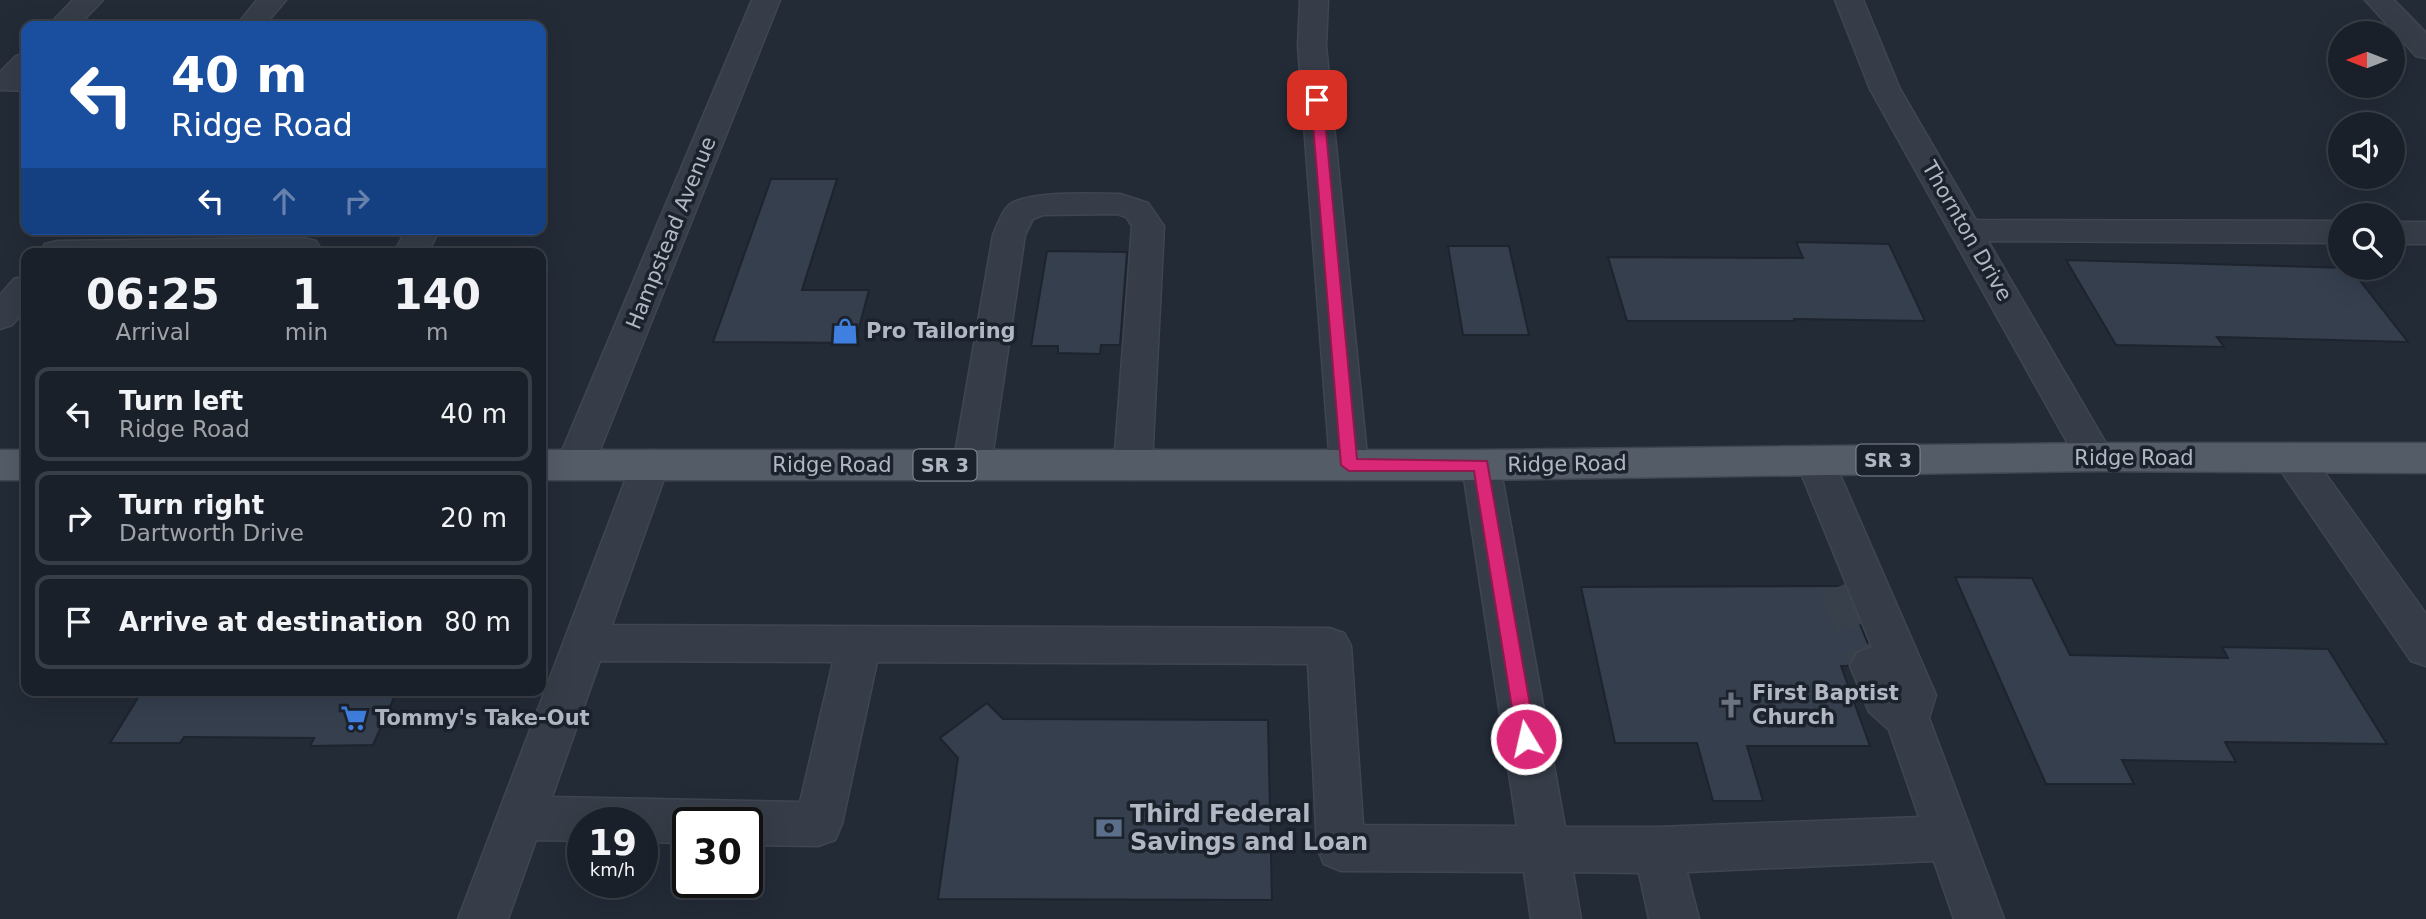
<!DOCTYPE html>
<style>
:root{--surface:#1a2029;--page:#232831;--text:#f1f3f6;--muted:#9fa3a8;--line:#383e46}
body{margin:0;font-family:"DejaVu Sans",sans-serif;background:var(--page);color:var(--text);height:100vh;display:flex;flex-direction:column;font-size:26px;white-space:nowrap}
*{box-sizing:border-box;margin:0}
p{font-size:23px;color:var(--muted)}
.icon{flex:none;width:38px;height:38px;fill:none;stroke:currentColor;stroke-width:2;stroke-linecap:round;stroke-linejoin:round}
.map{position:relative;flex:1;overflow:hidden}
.details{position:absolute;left:21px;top:248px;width:525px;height:448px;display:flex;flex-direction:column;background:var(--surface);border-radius:14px;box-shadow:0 7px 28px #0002,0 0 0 2px var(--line)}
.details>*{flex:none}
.guide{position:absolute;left:21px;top:21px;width:525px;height:214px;border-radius:14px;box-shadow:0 7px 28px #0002,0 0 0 2px var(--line);background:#1a4fa0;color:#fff;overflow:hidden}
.needle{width:46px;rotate:270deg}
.buttons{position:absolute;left:2328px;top:21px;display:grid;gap:14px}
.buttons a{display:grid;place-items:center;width:77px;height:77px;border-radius:50%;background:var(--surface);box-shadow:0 7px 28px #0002,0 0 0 2px var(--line);font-size:35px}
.speed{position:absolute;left:567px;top:807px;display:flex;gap:14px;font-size:35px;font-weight:700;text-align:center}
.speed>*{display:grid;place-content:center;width:91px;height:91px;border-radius:50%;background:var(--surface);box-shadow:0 7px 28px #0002,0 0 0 2px var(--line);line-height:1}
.speed small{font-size:18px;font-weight:400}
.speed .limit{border:4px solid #111;border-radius:10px;background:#fff;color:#111}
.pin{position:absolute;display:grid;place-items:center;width:60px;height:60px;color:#fff;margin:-30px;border-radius:14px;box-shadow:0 4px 10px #0006}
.me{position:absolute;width:77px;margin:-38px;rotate:351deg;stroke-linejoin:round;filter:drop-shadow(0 0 5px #0008)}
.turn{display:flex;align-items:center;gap:24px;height:147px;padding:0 35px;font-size:32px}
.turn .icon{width:91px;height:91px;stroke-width:2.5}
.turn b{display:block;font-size:49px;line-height:60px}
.lanes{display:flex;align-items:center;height:66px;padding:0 35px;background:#0003;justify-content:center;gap:35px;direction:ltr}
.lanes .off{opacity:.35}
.eta{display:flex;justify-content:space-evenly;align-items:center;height:119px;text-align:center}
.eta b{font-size:42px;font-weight:800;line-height:49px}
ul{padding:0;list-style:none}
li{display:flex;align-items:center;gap:21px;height:94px;margin:0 14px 10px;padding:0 21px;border:4px solid var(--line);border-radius:14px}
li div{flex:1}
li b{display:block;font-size:26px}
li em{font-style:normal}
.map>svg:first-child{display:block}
.building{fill:#353f4e;stroke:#1e242e;stroke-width:2}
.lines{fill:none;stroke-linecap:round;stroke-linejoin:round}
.minor-tunnel{stroke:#38404c;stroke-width:43;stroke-dasharray:43 21;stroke-linecap:butt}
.minor-casing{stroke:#404651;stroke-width:3}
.major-casing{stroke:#404651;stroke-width:3}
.minor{fill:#363d48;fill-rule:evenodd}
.major{fill:#545c68;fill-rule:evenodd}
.route{fill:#db2777;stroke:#8e194d;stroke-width:2}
.labels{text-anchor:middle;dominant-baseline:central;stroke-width:7;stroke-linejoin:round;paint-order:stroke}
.shield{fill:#1c222c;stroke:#848b96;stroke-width:2}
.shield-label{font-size:19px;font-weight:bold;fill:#b1b8c4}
.street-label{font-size:21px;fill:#b1b8c4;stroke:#1c222c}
.poi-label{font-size:21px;font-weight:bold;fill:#b1b8c4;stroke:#1c222c;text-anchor:start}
.near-poi-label{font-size:24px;font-weight:bold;fill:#b1b8c4;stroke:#1c222c;text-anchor:start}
</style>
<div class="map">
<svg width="2426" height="919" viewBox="0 0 2426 919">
<rect width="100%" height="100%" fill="#232b37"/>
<g class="building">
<polygon points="771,179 837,179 802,290 869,290 855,343 713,342"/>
<polygon points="1796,242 1889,244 1925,321 1794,319 1795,321 1627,321 1608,257 1803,258"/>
<polygon points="1448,246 1509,246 1529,335 1463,335"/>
<polygon points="1047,251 1127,252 1120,345 1101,345 1100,354 1058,353 1058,346 1031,346"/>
<polygon points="2066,260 2350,268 2408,342 2217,337 2224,347 2116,345"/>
<polygon points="1955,577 2032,578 2070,655 2228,658 2222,647 2328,649 2387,744 2225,742 2236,762 2122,760 2134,784 2046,784"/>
<polygon points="1840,586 1844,586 1869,646 1855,652 1848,666 1841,666 1870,746 1747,746 1763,801 1713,801 1697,743 1615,743 1581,587"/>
<polygon points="142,691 397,691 373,745 310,746 314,738 184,737 180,743 110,743"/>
<polygon points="987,703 1003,719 1268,720 1272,900 938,899 958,758 940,738"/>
</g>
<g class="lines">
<polyline class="minor-tunnel" points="1840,586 1872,666"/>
<g class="minor-casing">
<g id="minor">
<polygon points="73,0 103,0 78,26 48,26"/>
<polygon points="257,0 286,0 264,26 236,26"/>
<polygon points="752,0 780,0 594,465 589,475 575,480 561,475 556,465"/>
<polygon points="1300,0 1328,0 1326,46 1368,465 1363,475 1349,480 1335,475 1330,465 1298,46"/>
<polygon points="1835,0 1863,0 1900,89 1976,220 2340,221 2340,243 1988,241 2114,457 2109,467 2095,471 2081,467 1870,89"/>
<polygon points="2365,0 2394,0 2426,33 2426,58 2416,56"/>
<polygon points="26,53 26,91 0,90 0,72 16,56"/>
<path d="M1120,194L1148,203L1164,226L1152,465L1147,475L1133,480L1119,475L1114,465L1132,226L1126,217L1117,214L1043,215L1033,219L1025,235L991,465L986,475L972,480L958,475L953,465L993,235C997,226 1001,213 1008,206C1025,190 1095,194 1120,194Z"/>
<rect x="2392" y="222" width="34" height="22"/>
<polygon points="407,229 440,229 427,254 393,254"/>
<polygon points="304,238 316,241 321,249 318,254 40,252 45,244 57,241"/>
<polygon points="26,276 26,309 12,325 0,329 0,295 14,279"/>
<polygon points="2293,443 2307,448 2426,614 2426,666 2411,661 2279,468 2274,458 2279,448"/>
<path d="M1815,446L1829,451L1834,461L1936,695L1929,718L2004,919H1954L1934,861L1687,872L1699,919H1649L1639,873L1573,872L1581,919H1531L1524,872L1341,871L1324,864L1317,848L1308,664L877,662L842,824L835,840L818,846L747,845V822H688V843L642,842V822H583V841L536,840L508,919H458L631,465L636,455L650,450L664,455L669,465L612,625L1329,628L1344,633L1351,646L1363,825L1517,826L1462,465L1467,455L1481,450L1495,455L1500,465L1565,827H1658L1919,817L1889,730L1869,712L1850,666L1857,653L1872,647L1796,461L1801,451ZM600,661L833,662L800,802L552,797Z"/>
</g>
</g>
<g class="major-casing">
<g id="major">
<polygon points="2095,443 2426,443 2426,473 2095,471 1481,480 541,480 541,450 1481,450"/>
<rect x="0" y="450" width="26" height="30"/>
</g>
</g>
<use href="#minor" class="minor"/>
<use href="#major" class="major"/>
</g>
<polygon class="route" points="1317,96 1323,100 1357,459 1487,461 1536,739 1533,745 1526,748 1520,745 1517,739 1474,471 1349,471 1341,465 1311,100"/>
<defs>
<g id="shop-bare" transform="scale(2.1)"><path d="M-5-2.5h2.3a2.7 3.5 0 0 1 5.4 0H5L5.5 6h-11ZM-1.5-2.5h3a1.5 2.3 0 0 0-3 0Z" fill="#3f7fe0" stroke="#1c222c" stroke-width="2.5" paint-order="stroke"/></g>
<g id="church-bare" transform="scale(2.1)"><path d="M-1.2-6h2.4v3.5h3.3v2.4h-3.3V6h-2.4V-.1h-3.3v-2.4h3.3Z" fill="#6b7280" stroke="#1c222c" stroke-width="2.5" paint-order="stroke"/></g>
<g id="supermarket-bare" transform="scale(2.1)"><path d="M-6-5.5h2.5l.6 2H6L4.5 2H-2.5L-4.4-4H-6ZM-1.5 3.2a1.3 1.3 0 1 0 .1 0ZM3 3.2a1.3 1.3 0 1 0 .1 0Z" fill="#3f7fe0" stroke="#1c222c" stroke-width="2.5" paint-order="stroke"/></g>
<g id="bank-bare" transform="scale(2.1)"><path d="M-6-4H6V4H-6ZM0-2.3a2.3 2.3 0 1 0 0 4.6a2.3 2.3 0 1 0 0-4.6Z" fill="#5c6f8a" stroke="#1c222c" stroke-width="2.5" paint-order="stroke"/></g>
</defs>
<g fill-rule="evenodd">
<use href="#shop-bare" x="845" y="331"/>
<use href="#church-bare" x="1731" y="705"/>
<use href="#supermarket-bare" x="354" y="718"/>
<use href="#bank-bare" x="1109" y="828"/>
</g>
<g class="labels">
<g class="shield">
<rect x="1856.5" y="444.5" width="63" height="31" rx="5"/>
<rect x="913.5" y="449.5" width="63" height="31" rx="5"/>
</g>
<g class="shield-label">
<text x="1888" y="460">SR 3</text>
<text x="945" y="465">SR 3</text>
</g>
<g class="street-label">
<text transform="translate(1967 231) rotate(60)">Thornton Drive</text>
<text transform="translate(671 233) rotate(-68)">Hampstead Avenue</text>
<text x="2134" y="458">Ridge Road</text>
<text transform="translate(1567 464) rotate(-1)">Ridge Road</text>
<text x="832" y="465">Ridge Road</text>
</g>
<g class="poi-label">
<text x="866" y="331">Pro Tailoring</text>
<text x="1752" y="693">First Baptist<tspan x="1752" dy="24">Church</tspan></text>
<text x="375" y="718">Tommy's Take-Out</text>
</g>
<g class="near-poi-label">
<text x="1130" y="814">Third Federal<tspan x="1130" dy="28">Savings and Loan</tspan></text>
</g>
</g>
</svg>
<div class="buttons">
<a><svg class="needle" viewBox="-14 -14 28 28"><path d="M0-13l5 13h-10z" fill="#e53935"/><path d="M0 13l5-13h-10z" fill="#9fa3a8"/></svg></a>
<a><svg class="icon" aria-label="sound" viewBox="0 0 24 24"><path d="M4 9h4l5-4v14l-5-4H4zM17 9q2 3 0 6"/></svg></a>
<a><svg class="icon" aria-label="search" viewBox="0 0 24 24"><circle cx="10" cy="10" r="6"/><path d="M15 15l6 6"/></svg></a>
</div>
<div class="speed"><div>19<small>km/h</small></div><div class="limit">30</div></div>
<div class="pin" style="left:1317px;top:100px;background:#d93025"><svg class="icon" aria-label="arrive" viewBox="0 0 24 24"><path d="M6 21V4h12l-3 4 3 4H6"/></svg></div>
<svg class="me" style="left:1526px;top:739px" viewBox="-20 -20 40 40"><circle r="17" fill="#db2777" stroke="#fff" stroke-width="3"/><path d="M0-11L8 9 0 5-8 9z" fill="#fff"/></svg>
<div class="guide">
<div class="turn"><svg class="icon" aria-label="left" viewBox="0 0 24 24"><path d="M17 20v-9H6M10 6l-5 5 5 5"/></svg><div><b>40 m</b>Ridge Road</div></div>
<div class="lanes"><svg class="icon" aria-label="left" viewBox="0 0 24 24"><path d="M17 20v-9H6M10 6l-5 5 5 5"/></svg><svg class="icon off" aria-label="ahead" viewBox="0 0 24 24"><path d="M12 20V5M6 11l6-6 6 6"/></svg><svg class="icon off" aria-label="right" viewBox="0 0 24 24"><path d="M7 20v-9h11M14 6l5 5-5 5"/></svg></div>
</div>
<section class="details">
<div class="eta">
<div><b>06:25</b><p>Arrival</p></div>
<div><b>1</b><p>min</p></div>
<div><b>140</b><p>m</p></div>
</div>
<ul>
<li><svg class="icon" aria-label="left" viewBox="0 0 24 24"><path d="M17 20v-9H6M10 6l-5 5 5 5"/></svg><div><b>Turn left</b><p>Ridge Road</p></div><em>40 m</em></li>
<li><svg class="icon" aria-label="right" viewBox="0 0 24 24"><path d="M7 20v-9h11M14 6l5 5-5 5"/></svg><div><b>Turn right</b><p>Dartworth Drive</p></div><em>20 m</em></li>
<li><svg class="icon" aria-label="arrive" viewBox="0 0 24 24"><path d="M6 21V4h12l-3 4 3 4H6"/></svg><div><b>Arrive at destination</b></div><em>80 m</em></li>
</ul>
</section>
</div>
